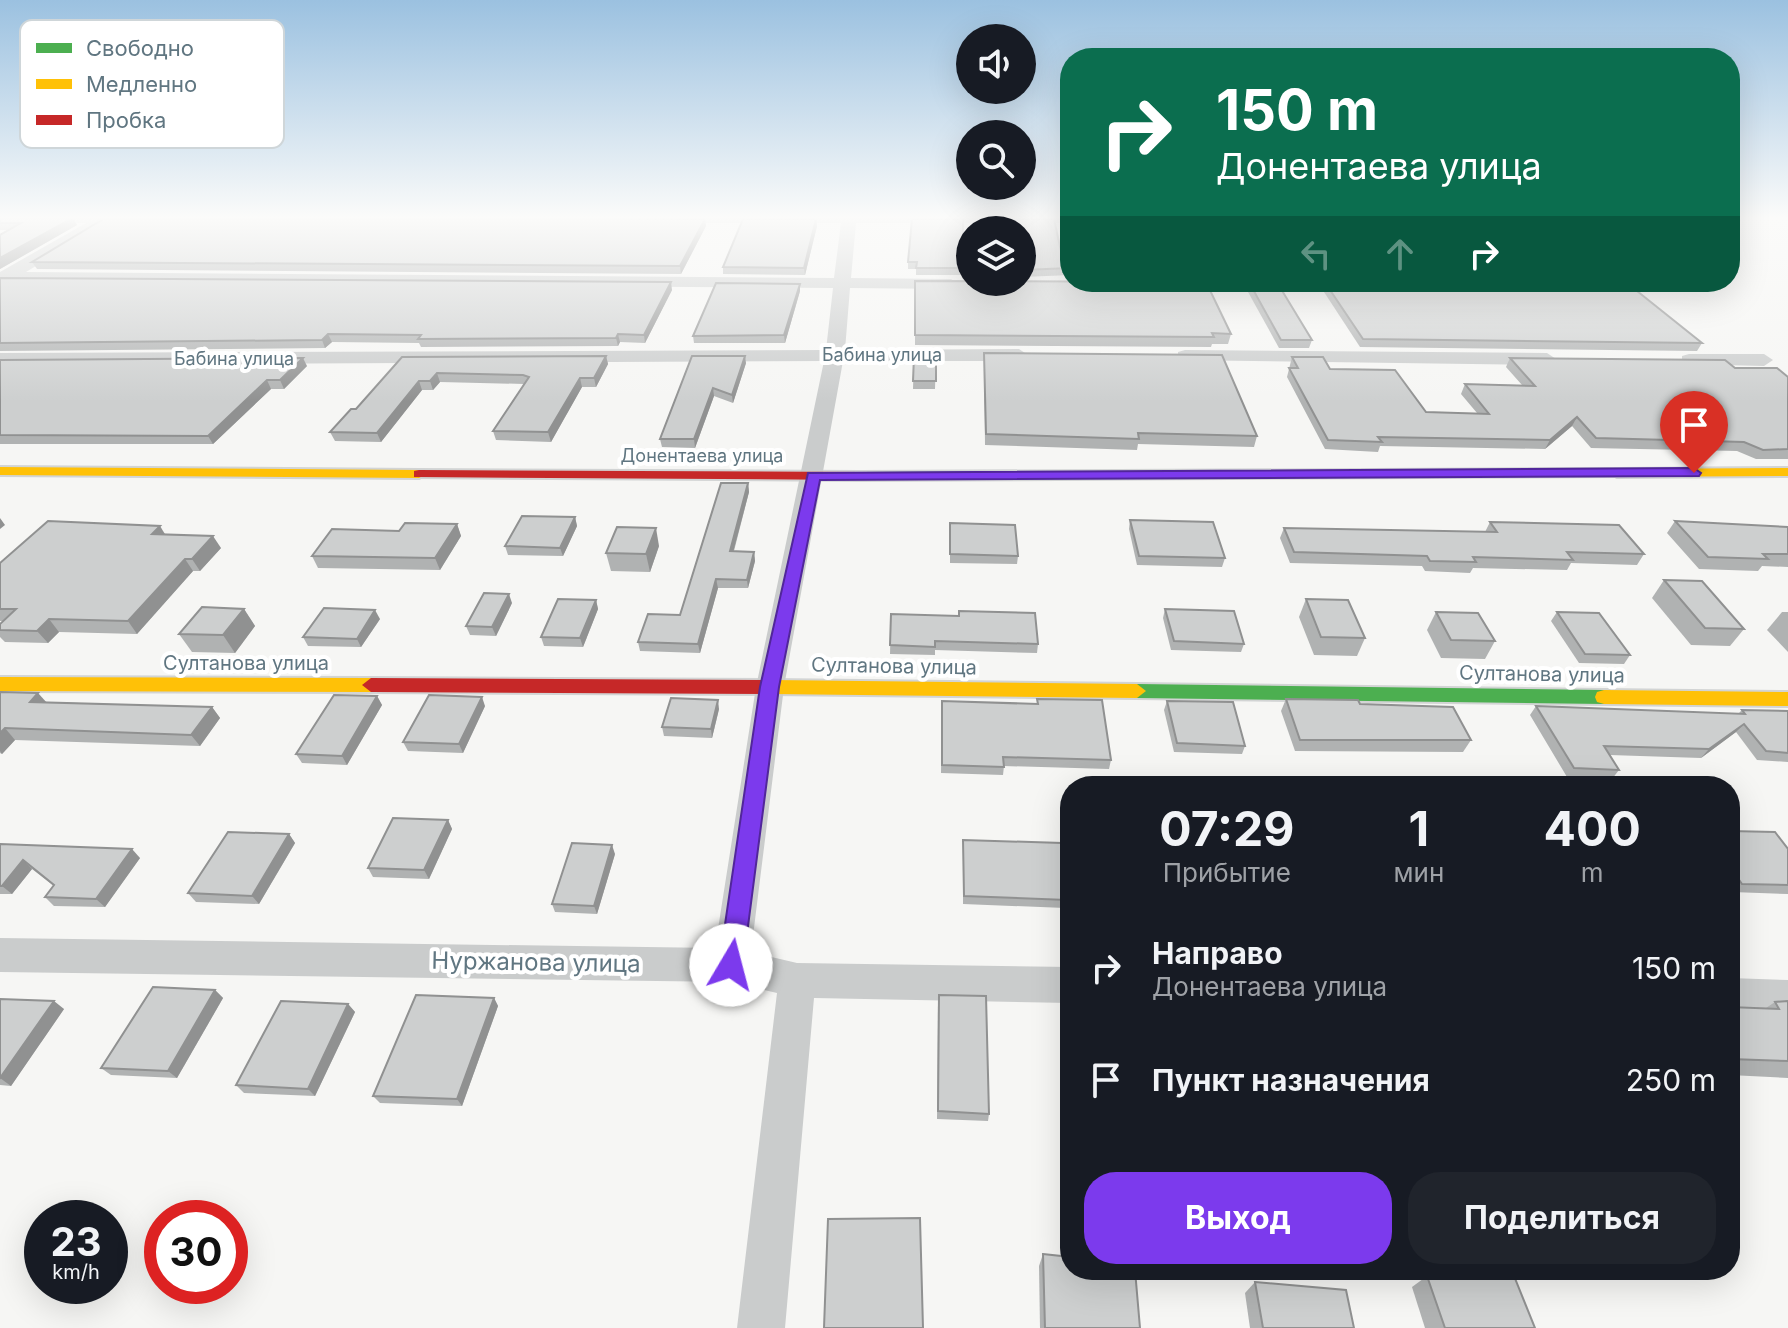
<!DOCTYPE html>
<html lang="ru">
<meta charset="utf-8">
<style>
:root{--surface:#171b24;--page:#20242c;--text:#f1f3f6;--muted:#9ea1a6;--accent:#7c3aed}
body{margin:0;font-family:Inter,sans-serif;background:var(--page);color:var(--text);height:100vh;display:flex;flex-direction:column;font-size:30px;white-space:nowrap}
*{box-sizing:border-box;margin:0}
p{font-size:26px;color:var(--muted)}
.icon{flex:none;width:44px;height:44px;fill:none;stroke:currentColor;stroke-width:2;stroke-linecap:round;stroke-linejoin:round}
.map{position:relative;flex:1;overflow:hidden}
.details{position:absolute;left:1060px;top:776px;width:680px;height:504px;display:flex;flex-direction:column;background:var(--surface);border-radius:32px;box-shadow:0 8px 32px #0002}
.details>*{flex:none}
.banner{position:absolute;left:1060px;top:48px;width:680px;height:244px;border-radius:32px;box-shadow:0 8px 32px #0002;background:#0b6e4f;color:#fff;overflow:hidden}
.controls{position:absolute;left:956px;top:24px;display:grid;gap:16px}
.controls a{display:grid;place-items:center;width:80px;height:80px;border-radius:50%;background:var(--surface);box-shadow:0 8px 32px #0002;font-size:40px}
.speed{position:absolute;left:24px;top:1200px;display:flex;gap:16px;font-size:40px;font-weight:700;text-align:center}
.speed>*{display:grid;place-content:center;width:104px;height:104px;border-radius:50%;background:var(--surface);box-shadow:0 8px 32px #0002;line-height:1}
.speed small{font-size:20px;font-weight:400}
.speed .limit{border:12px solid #d22;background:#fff;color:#111}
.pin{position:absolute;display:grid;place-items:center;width:68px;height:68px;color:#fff;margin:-82px -34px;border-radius:50% 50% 50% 0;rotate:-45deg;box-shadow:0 0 8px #0007}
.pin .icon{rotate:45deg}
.me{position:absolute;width:88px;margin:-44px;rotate:8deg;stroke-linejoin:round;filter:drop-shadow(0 0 6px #0008)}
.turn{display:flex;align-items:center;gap:28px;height:168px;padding:0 24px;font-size:36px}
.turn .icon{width:104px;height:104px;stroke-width:2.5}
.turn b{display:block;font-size:56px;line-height:68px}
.lanes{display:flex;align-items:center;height:76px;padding:0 24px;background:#0003;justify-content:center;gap:40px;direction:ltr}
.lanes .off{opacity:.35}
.eta{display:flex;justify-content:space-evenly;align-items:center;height:136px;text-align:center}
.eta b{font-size:48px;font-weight:700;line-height:56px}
.button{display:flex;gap:16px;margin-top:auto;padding:16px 24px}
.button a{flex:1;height:92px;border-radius:32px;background:var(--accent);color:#fff;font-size:32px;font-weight:700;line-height:92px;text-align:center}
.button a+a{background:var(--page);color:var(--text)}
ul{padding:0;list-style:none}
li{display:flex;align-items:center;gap:24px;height:112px;padding:0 24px}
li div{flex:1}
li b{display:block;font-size:30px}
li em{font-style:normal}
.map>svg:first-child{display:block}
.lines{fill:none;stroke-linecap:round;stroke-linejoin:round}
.fast-casing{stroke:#d2d4d4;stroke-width:4}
.slow-casing{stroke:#d2d4d4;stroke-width:4}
.jam-casing{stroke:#d2d4d4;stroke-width:4}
.street{fill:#cacccc;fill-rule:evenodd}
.fast{fill:#4caf50;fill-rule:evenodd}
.slow{fill:#ffc107;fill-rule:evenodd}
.jam{fill:#c62828;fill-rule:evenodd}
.wall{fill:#b0b2b2}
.shaded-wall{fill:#909191}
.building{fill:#cdcfcf;stroke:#909191;stroke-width:2}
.route{fill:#7c3aed;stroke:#51269a;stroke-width:2}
.labels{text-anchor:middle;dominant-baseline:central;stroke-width:8;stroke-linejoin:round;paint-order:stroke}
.far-street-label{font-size:18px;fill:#607681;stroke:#fff}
.street-label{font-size:20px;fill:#607681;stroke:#fff}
.near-street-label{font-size:24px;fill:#607681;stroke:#fff}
.key{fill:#fff;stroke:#cfd6d9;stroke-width:2}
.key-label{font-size:22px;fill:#607681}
</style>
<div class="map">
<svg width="1788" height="1328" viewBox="0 0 1788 1328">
<rect width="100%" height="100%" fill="#f6f6f4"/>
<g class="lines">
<g class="fast-casing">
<g id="fast">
<polygon points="1617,469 1624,473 1622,476 860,480 853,476 860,472"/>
<polygon points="1137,684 1604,690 1611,692 1613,697 1611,702 1604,704 1137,698 1128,691"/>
</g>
</g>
<g class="slow-casing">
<g id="slow">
<polygon points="0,467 419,470 426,474 419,478 0,475"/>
<polygon points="1788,468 1788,476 1617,477 1610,473 1617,469"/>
<polygon points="0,677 371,678 380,685 371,692 0,691"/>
<polygon points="771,680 1137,684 1146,691 1137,698 771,694 762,687"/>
<polygon points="1604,690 1788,692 1788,706 1604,704 1597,702 1595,697 1597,692"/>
</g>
</g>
<g class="jam-casing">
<g id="jam">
<polygon points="419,470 860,472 867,476 860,480 414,477 414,471"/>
<polygon points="371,678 771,680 780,687 771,694 371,692 362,685"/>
</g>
</g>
<g class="street">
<polygon points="0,216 148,219 141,223 107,223 26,272 834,278 841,223 463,223 456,219 1070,216 1070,223 856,223 851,278 951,279 959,284 951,289 850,288 845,350 1019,349 1028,355 1019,361 843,361 784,687 751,952 797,963 1070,967 1070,1003 814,998 785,1328 737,1328 777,993 731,982 0,972 0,938 715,948 756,687 824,361 0,365 0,353 826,350 833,288 0,282 0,272 86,223 0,221"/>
<polygon points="1161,282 1518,282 1519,284 1511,289 1168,289 1162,288"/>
<polygon points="1185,350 1547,353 1556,359 1547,365 1178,360 1178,352"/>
<polygon points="1689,354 1764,354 1773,360 1764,366 1682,364 1682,356"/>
<polygon points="1730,978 1788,980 1788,1016 1730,1014"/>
</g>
<use href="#fast" class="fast"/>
<use href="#slow" class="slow"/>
<use href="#jam" class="jam"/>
</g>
<g class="wall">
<polygon points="0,217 77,225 0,269 0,235 8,230 0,230"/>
<polygon points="705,219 706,226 681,274 37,269 32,262"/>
<polygon points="816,219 817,226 805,275 723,274 723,267"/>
<polygon points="1015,219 1061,251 1070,252 1070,275 1022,277 1022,230 1014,230"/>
<polygon points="963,251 970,251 970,275 916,275 916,269 908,269 908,262"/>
<polygon points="0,278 672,290 645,343 620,342 618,346 421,347 419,343 332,342 325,348 0,351"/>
<polygon points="915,281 1231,334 1228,344 1212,344 1211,347 915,345"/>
<polygon points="800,284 800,291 785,343 694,343 693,336"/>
<polygon points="1250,284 1312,340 1309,348 1279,348 1248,292"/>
<polygon points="1326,284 1702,343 1697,351 1360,347 1324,292"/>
<polygon points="984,353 1257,436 1254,447 1138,444 1137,450 985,445"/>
<polygon points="606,356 608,364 596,387 582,387 551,442 496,440 493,431 524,384 440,382 433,390 422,390 381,442 335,441 330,432 356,409 402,357"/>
<polygon points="692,356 746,363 733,403 714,396 695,448 662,447 660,439"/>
<polygon points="914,356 936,356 935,389 913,389"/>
<polygon points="1292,357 1330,369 1426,412 1477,413 1461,394 1465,384 1522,385 1506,367 1510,358 1735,368 1788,377 1788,459 1756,459 1737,451 1591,448 1572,426 1545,449 1380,446 1378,452 1325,449 1287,377"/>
<polygon points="0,360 307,366 284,389 271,389 213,444 0,444"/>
<polygon points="748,483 749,492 734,551 754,552 755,561 748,588 718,588 700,653 640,651 638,642 680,615"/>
<polygon points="575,517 577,526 563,556 508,555 505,546"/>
<polygon points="1130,520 1225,558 1222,567 1137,565 1129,529"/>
<polygon points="1675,521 1788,527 1788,567 1762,566 1758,571 1699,569 1667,533"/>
<polygon points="1490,522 1644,554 1637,565 1571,563 1567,570 1473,568 1470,573 1425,571 1422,566 1290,563 1280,538 1284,528 1485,532"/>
<polygon points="950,523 1018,556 1017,564 950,563"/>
<polygon points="457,524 461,536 440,570 318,568 312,556 399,531"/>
<polygon points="165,534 221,548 200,571 193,571 137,634 59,632 48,643 5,642 0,637 0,624 3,621 0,621 0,563"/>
<polygon points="659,546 650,572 611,571 606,553"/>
<polygon points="1664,580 1744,629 1730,646 1691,645 1652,598"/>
<polygon points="1306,599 1365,638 1357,656 1314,655 1299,617"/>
<polygon points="596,600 598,609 583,647 544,646 541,637"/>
<polygon points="512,603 496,636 470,635 466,626"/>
<polygon points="244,609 255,626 235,653 192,652 179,634"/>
<polygon points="1165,609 1244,644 1241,652 1171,650 1163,618"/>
<polygon points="1436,612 1495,641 1485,659 1441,658 1427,630"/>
<polygon points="1557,612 1630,655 1624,664 1579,663 1551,621"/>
<polygon points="1782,612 1788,612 1788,652 1767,630"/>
<polygon points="891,614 1038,644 1037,653 935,650 935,655 890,654"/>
<polygon points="380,619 361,647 308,646 303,637"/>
<polygon points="0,692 46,702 212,707 220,718 200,746 15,740 2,754 0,753"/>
<polygon points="377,696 382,705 347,765 302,763 296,754"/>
<polygon points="1037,699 1111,760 1109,769 1004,766 1003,775 941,773 942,701 1037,704"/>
<polygon points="1286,699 1360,704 1471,740 1463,752 1295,751 1281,711"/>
<polygon points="1167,701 1245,746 1242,754 1174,752 1164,710"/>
<polygon points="485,706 463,753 408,751 403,742"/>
<polygon points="1536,706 1738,714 1742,710 1788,711 1788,762 1757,760 1736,732 1701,758 1610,755 1619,770 1612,779 1567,777 1530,715"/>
<polygon points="719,709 712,738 664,736 662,727"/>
<polygon points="448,820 452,829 429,879 373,877 368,868"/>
<polygon points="1730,831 1788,849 1788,894 1732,892 1730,889"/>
<polygon points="289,834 295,843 259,904 196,902 188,893"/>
<polygon points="963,840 1067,900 1065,908 963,904"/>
<polygon points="0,844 140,858 105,907 54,906 45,897 54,886 32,869 12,894 0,894"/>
<polygon points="615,854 597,914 555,912 552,904"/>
<polygon points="215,990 223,998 177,1078 111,1075 101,1068"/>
<polygon points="494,998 498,1006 462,1106 380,1103 373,1096"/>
<polygon points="0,999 64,1009 11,1086 0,1085"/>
<polygon points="1788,1001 1788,1078 1730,1075 1730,1007 1766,1008 1775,1002"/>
<polygon points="938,1003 989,1114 988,1121 937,1119"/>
<polygon points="348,1004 355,1012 315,1096 244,1093 236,1085"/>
<polygon points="1043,1254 1140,1328 1040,1328 1039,1266"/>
<polygon points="1427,1276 1535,1328 1425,1328 1412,1287"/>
<polygon points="1255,1282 1354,1328 1250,1328 1245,1293"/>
</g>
<g class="shaded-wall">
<polygon points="73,218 77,225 0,269 0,258"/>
<polygon points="705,219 706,226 681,274 680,266"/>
<polygon points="816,219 817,226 805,275 804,268"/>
<polygon points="671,282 672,290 645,343 644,335"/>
<polygon points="800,284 800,291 785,343 784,335"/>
<polygon points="328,334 332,342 325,348 322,340"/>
<polygon points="618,334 620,342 618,346 616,338"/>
<polygon points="606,356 608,364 596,387 594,378"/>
<polygon points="745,356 746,363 733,403 732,395"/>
<polygon points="303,358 307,366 284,389 280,380"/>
<polygon points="437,373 440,382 433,390 430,381"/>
<polygon points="580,378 582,387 551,442 548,432"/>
<polygon points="267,380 271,389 213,444 208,436"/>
<polygon points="419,381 422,390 381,442 377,433"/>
<polygon points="713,388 714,396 695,448 694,439"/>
<polygon points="1577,417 1572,426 1545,449 1550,440"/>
<polygon points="748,483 749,492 731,560 730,551"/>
<polygon points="575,517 577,526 563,556 560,548"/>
<polygon points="0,518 5,525 0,529"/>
<polygon points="457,524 461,536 440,570 435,558"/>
<polygon points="160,526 168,539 152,534"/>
<polygon points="656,528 659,546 650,572 646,554"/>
<polygon points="213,536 221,548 200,571 192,559"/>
<polygon points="754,552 755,561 748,588 747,580"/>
<polygon points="185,559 193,571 137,634 128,621"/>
<polygon points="716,579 718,588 700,653 698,644"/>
<polygon points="509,594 512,603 496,636 492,627"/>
<polygon points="596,600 598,609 583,647 580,638"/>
<polygon points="244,609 255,626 235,653 223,635"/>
<polygon points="375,610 380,619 361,647 357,639"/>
<polygon points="49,619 59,632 48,643 37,631"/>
<polygon points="38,693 48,704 30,702"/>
<polygon points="377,696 382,705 347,765 342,756"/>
<polygon points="482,697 485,706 463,753 459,744"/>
<polygon points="718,700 719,709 712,738 711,729"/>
<polygon points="212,707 220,718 200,746 191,735"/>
<polygon points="1744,724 1736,732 1701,758 1709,749"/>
<polygon points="5,728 15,740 2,754 0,751 0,733"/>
<polygon points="448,820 452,829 429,879 424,870"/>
<polygon points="289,834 295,843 259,904 252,896"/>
<polygon points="612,845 615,854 597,914 594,906"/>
<polygon points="132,849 140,858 105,907 96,899"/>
<polygon points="23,860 32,869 12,894 2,886"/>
<polygon points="215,990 223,998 177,1078 168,1071"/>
<polygon points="494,998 498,1006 462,1106 457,1099"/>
<polygon points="54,1001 64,1009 11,1086 0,1078"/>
<polygon points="348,1004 355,1012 315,1096 308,1089"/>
</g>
<g class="building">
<polygon points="0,217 73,218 0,258 0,235 21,223 0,223"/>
<polygon points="105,218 705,219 680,266 32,262"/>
<polygon points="743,219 816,219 804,268 723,267"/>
<polygon points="912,219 963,219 963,251 970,251 970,268 916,268 917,262 908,262"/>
<polygon points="1015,219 1054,219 1061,251 1070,252 1070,268 1022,270 1022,230 1015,230"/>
<polygon points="0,278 671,282 644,335 618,334 616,338 418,339 421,335 328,334 322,340 0,343"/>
<polygon points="915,281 1206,282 1231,334 1212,333 1214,337 915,335"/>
<polygon points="716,283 800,284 784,335 693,336"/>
<polygon points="1627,283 1702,343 1363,339 1326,284"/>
<polygon points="1250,284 1278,284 1312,340 1281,340"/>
<polygon points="984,353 1222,355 1257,436 1138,433 1139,439 986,434"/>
<polygon points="606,356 594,378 580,378 548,432 493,431 529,377 523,375 437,373 430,381 419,381 377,433 330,432 351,409 356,409 402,357"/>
<polygon points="692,356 745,356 732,395 713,388 694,439 660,439"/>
<polygon points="914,356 936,356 936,381 913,381"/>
<polygon points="1292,357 1323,357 1330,369 1395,370 1426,412 1489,414 1465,384 1535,386 1510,358 1725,360 1735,368 1777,368 1788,377 1788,449 1763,450 1744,442 1596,438 1577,417 1550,440 1378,437 1382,442 1328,440 1289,368 1298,368"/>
<polygon points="303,358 280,380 267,380 208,436 0,435 0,360"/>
<polygon points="721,483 748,483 730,551 754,552 747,580 716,579 698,644 638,642 648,614 680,615"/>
<polygon points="522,516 575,517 560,548 505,546"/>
<polygon points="1130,520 1213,522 1225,558 1139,556"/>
<polygon points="48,521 160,526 152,534 213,536 192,559 185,559 128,621 49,619 37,631 0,630 0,624 16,609 0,609 0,563"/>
<polygon points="1675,521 1788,527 1788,554 1763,554 1768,559 1708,557"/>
<polygon points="1490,522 1619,525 1644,554 1567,552 1573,560 1473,557 1476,562 1430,561 1427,556 1294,552 1284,528 1497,532"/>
<polygon points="405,523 457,524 435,558 312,556 332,529 399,531"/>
<polygon points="950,523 1015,525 1018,556 950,554"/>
<polygon points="617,527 656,528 646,554 606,553"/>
<polygon points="1664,580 1702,581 1744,629 1705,628"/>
<polygon points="484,593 509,594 492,627 466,626"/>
<polygon points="558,599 596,600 580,638 541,637"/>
<polygon points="1306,599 1348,600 1365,638 1321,637"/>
<polygon points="202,607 244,609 223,635 179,634"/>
<polygon points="324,608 375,610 357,639 303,637"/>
<polygon points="1165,609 1234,611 1244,644 1174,641"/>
<polygon points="959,611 1035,613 1038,644 935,641 935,647 890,645 891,614 959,616"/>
<polygon points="1436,612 1478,613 1495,641 1451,640"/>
<polygon points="1557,612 1599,613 1630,655 1585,654"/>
<polygon points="0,692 38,693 30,702 212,707 191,735 5,728 0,733"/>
<polygon points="334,695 377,696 342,756 296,754"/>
<polygon points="429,695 482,697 459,744 403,742"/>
<polygon points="671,698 718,700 711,729 662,727"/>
<polygon points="1037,699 1102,700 1111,760 1003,757 1004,767 942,765 942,701 1038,704"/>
<polygon points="1286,699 1358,700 1360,704 1453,707 1471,740 1300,740"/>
<polygon points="1167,701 1233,702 1245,746 1177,743"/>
<polygon points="1536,706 1745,714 1742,710 1788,711 1788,753 1766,751 1744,724 1709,749 1604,746 1619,770 1574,768"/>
<polygon points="393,818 448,820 424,870 368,868"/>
<polygon points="1730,831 1775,832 1788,849 1788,885 1742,884 1730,867"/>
<polygon points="228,832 289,834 252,896 188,893"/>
<polygon points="963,840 1062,843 1067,900 964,896"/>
<polygon points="572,843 612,845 594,906 552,904"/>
<polygon points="0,844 132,849 96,899 45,897 54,885 23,860 2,886 0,886"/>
<polygon points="153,987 215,990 168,1071 101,1068"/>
<polygon points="416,995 494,998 457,1099 373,1096"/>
<polygon points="939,995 986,996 989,1114 938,1111"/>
<polygon points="0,999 54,1001 0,1078"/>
<polygon points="281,1001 348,1004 308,1089 236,1085"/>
<polygon points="1788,1001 1788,1061 1730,1059 1730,1007 1779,1009 1775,1002"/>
<polygon points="920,1218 923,1328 824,1328 828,1219"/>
<polygon points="1043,1254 1070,1257 1070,1270 1135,1270 1140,1328 1045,1328"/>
<polygon points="1427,1276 1514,1276 1535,1328 1445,1328"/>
<polygon points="1255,1282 1346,1290 1354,1328 1263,1328"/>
</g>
<linearGradient id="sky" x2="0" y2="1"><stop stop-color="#9bc1e0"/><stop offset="0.54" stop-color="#fbfbfa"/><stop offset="1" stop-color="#fbfbfa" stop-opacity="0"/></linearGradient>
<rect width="1788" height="402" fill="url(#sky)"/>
<polygon class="route" points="1694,468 1701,473 1699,476 820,480 779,687 743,965 739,972 731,976 722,972 719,965 760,687 808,473"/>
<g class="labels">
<g class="far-street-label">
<text x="882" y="354">Бабина улица</text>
<text x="234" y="358">Бабина улица</text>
<text x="702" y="455">Донентаева улица</text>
</g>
<g class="street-label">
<text x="246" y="663">Султанова улица</text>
<text transform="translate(894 666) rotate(1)">Султанова улица</text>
<text transform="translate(1542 674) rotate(1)">Султанова улица</text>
</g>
<g class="near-street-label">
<text transform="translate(536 962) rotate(1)">Нуржанова улица</text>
</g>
</g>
<rect x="20" y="20" width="264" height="128" rx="12" class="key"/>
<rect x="36" y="43" width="36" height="10" fill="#4caf50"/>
<rect x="36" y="79" width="36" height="10" fill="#ffc107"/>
<rect x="36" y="115" width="36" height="10" fill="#c62828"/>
<g class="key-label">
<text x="86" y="56">Свободно</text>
<text x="86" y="92">Медленно</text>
<text x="86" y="128">Пробка</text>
</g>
</svg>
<div class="controls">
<a><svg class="icon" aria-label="sound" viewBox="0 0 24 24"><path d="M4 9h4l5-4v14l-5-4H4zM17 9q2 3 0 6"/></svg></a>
<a><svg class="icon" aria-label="search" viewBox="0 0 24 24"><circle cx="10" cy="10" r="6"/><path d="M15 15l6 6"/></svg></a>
<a><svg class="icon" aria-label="layers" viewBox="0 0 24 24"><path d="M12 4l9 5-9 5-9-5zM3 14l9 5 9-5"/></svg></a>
</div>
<div class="speed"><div>23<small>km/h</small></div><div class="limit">30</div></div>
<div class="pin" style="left:1694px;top:473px;background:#d93025"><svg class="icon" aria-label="arrive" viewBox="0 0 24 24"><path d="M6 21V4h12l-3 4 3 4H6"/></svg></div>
<svg class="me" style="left:731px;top:965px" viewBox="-20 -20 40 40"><circle r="19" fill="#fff"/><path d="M0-13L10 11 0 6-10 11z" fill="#7c3aed"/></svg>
<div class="banner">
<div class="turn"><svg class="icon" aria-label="right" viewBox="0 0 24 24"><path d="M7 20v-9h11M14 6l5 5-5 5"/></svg><div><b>150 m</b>Донентаева улица</div></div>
<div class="lanes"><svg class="icon off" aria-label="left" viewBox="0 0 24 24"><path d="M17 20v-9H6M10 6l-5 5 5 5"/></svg><svg class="icon off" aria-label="ahead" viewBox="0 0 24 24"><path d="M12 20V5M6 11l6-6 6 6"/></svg><svg class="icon" aria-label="right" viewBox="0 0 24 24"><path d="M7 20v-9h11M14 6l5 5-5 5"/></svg></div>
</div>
<section class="details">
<div class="eta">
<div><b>07:29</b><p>Прибытие</p></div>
<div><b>1</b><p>мин</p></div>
<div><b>400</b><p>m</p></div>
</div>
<ul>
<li><svg class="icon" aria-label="right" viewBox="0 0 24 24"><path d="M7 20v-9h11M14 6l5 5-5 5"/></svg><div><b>Направо</b><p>Донентаева улица</p></div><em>150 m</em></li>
<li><svg class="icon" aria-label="arrive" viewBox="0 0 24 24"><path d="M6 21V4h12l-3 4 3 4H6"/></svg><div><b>Пункт назначения</b></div><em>250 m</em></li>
</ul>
<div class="button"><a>Выход</a><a>Поделиться</a></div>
</section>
</div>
